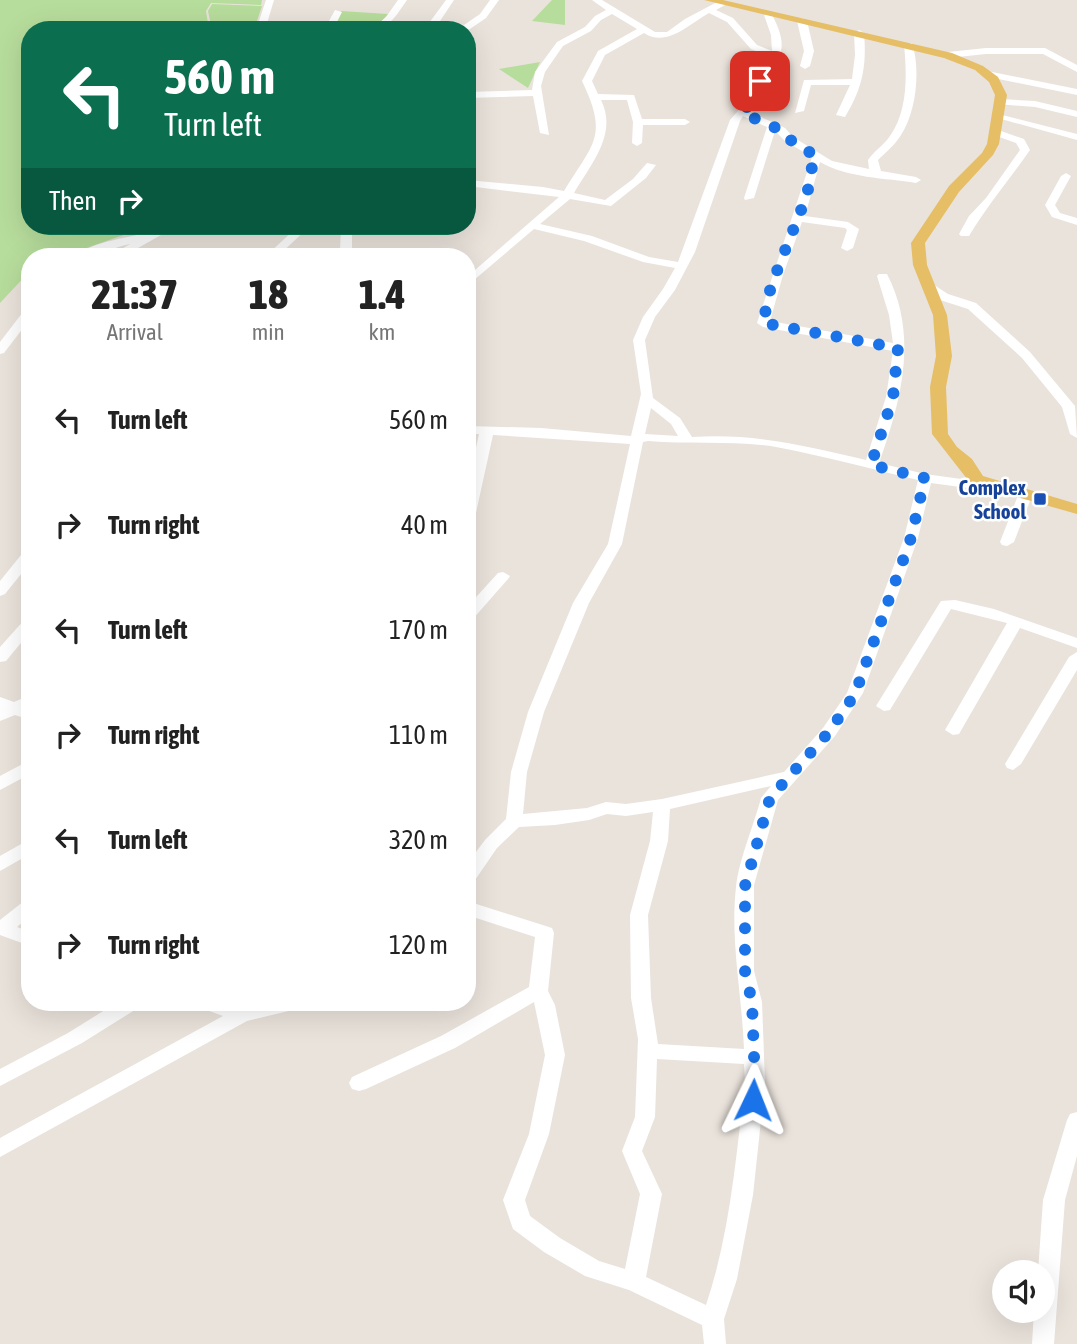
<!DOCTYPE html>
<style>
:root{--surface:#fff;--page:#f2f2f2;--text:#222;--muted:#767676}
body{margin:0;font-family:"Asap Condensed",sans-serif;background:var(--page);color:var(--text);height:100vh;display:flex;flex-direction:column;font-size:26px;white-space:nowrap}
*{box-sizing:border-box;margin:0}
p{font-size:23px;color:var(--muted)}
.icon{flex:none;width:38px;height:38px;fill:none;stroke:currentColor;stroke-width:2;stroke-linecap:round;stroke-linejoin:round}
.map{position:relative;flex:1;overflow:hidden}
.sheet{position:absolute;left:21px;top:248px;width:455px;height:763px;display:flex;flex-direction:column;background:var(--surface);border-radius:28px;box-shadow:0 7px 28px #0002}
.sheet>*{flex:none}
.top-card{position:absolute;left:21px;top:21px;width:455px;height:214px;border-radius:28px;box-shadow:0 7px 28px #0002;background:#0b6e4f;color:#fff;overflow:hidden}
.buttons{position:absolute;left:992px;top:1260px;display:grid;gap:14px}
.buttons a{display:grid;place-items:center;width:63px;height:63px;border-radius:50%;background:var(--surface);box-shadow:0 7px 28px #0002;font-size:35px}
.pin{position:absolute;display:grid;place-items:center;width:60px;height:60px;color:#fff;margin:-30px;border-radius:14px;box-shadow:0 4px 10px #0006}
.me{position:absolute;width:77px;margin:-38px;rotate:2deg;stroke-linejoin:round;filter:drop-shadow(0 0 5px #0008)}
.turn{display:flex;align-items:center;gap:24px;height:147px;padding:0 28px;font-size:32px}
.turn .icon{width:91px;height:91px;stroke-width:2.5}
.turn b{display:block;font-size:49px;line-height:60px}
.then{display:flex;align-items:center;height:66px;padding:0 28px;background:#0003;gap:14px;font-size:26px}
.eta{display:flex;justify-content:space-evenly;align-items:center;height:119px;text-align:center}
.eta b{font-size:42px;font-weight:800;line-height:49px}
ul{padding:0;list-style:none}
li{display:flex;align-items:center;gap:21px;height:105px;padding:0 28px}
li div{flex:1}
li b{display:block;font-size:26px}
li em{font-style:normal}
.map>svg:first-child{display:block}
.green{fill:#b7dd9c}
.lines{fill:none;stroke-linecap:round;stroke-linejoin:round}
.minor{fill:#fff;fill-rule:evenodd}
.major{fill:#e5be66;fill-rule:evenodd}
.route{stroke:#1a73e8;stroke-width:12;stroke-dasharray:0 21.6}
.transit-dot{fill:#1a4fb4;stroke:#fff;stroke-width:2.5}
.labels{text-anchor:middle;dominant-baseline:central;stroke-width:5;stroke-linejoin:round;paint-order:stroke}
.transit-label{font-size:21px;font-weight:bold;fill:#164399;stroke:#fff;text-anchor:end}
</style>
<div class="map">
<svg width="1077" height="1344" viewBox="0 0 1077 1344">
<rect width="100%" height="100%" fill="#eae3dc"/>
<g class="green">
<polygon points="0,0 262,0 261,5 211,3 206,11 209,30 30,30 30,226 149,226 61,257 30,257 30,271 0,303"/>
<polygon points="552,0 565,0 565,25 532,21"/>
<polygon points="212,4 262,6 254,30 212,30 208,11"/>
<polygon points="341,11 388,14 374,30 331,30"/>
<polygon points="540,62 528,88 499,69"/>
</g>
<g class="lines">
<g class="minor">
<polygon points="266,0 274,0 265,30 256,30"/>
<path d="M398,0H407C397,14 389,30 371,30L386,17Z"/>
<polygon points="446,0 454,0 440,21 464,25 480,14 490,0 499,0 486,18 467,31 431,25 429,23"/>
<path d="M592,0H602L655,32H667L685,19L719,1H725V5L716,10L733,18L757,45L772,51L771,35L764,15L771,13C777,24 784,39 781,51C777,69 760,97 748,111L785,128L793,137L832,161L869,169L868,160C874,151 884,145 890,136C908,111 907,74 904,45L912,43C921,70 916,112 901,135C895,145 886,152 878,160L881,171L916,177L921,180L916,183C886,178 847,178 820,162L805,216L848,222L859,229L853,248L847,251L841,248L847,230L845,228L802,222L783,275L770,321L893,343L889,315L877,276L879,274H887C919,336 901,401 879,463L925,474L990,483L997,487L990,491L931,483L918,538L863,693L835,736L778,800L754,885V971L762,1002L765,1083L753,1195L737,1279L724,1319L726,1344H704L702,1325L629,1290L585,1276L544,1252L513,1229L503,1200L529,1134L545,1055L534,1002L455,1048L366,1089L359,1091L352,1089L349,1083L352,1077L441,1036L529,987L535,937L467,915V901L552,928L554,933L548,991L555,1005L565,1055L549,1134L525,1200L530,1216L560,1238L599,1261L625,1269L640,1194L622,1151L635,1117L638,1039L631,998L630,915L650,841L653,812L626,816L607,814L589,820L555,825L519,827L497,848L473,883L467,884V864L485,840L506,819L511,772L528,712L573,603L608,544L630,444L493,435L474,522L467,526V489L479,434H467V426L541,428L631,436L641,394L633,340L643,317L663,289L675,268L643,262L584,241L534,229L467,286V277L559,197L467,186V180L543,187L564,191C593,143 609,137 582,81L598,51L637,29L612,14L601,20L591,31L563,46L545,72L541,86L549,135L540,133L533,96L467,98V92L532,90L535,72L557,42L585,27L595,16L606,10ZM709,13L727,22L751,49L769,56L750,97L730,120L678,262L649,257L592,236L540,224L570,199L611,206L646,178L656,165L647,163L633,179L605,200L574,193C591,164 618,134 601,100H627L633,122L632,143L637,146L642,143L643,125H685L690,122L685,119H642L634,95L598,94L592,81L605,55L644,33C667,48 689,24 709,13ZM743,116L767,127L744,198L745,200L754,198L775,131L785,141L812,157L757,323L763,327L893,351L886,397L866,460C805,446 755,433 692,437L680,418L653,398L645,340L655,317L675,290L695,252L740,121ZM651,408L671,424L678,436L645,434ZM648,441C691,445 734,440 776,447C824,456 871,469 918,480L904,538L847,693L823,728L784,772L662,799L626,804L606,802L587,808L523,814L527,772L544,712L589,603L622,544L643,442ZM771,786L761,798C754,825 739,859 736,887C730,941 742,994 744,1049L658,1044L651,998L648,915L668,841L670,809ZM657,1059L744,1064L745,1083C736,1157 730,1234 706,1305L646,1277L662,1194L642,1151L655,1117Z"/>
<polygon points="335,10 342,12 333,30 324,30"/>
<polygon points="802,18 807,21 814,51 810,66 805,69 800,66 804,51 797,21"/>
<path d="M859,30L864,33C867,67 862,89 845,117L836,115L850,85H811L804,111L795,113L804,80L852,79L855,55L854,33Z"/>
<polygon points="986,48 1045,48 1077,65 1077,72 1043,54 986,54 948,58 943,55 948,52"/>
<polygon points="987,71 1077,89 1077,95 984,76 982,74"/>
<polygon points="1000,99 1035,101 1077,111 1077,117 1035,107 997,104 997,100"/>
<polygon points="994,113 1077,134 1077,140 994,117"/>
<path d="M995,129L1024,139L1030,150C1010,179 987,206 969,236H961L959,234L969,216L986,198L1020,150L1016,143L991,134V130Z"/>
<polygon points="1066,173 1071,176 1055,205 1060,213 1077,218 1077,225 1052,217 1045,205 1061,176"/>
<path d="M163,226H177L122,257H108L130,244C111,248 93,258 74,257C98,237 136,240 163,226Z"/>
<polygon points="298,226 310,226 277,257 265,257"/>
<polygon points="341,226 352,226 352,251 346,257 333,257 340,250"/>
<polygon points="928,281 948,294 976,303 1030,352 1075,406 1077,438 1070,434 1062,407 1022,358 968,309 940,300 924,287 922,285"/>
<polygon points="30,307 30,319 4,353 0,354 0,342 26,308"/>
<polygon points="1026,489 1033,493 1014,542 1007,546 1002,545 1000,542 1019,493"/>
<polygon points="30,549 30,563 5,594 0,596 0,581 25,550"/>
<polygon points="503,572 510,576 508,579 472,620 467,622 467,607 498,573"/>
<polygon points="955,600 994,609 1077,638 1077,648 1020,628 959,734 953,735 945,730 1007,623 951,609 890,710 884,711 876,706 941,601"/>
<polygon points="30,617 30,632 6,661 0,662 0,647 25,619"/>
<polygon points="1077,652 1077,670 1021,764 1013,770 1007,768 1005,764 1069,657"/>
<polygon points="30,695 30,720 15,715 0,721 0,697 14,702"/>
<polygon points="30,760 30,774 0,790 0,776"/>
<polygon points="30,839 30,854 0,871 0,856"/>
<polygon points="30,899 30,916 17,927 30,932 30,946 0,935 0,920 24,901"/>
<polygon points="116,1003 141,1003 138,1008 82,1043 0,1086 0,1069 68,1033"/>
<polygon points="199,1003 229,1003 242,1007 262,1003 304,1003 301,1008 247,1021 0,1157 0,1138 223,1016 201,1008"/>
<polygon points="1077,1112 1077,1156 1065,1200 1054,1344 1032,1344 1034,1311 1043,1311 1043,1272 1038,1272 1043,1200 1067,1120 1070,1114"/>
</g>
<polygon class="major" points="704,0 723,0 952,53 983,66 998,77 1007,95 999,144 993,155 959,192 925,243 927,265 947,315 952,356 946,387 948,434 957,447 972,459 983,476 1077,504 1077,514 971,484 932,434 930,387 936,356 933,315 913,265 911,243 949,186 982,153 987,144 995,95 989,82 975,70 944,58"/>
</g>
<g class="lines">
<polyline class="route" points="753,1100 755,1083 752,1002 745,971 745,886 770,798 829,732 855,694 911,538 925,478 871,465 893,397 898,348 763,323 771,286 807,195 812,167 817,157 789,139 781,130 742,113 754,98 760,81"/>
</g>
<rect class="transit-dot" x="1033" y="492" width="14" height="14" rx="3.5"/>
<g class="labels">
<g class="transit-label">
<text x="1026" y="487">Complex<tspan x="1026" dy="24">School</tspan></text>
</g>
</g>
</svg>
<div class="buttons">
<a><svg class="icon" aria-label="sound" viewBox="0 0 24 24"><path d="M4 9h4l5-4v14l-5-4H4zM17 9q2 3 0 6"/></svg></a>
</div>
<div class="pin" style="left:760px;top:81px;background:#d93025"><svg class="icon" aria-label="arrive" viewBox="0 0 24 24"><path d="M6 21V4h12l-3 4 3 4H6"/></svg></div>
<svg class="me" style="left:753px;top:1100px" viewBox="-20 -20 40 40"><path d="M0-17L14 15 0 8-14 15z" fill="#1a73e8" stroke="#fff" stroke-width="4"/></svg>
<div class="top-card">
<div class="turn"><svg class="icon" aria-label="left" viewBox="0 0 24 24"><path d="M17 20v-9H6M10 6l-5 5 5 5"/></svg><div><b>560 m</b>Turn left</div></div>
<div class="then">Then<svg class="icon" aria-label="right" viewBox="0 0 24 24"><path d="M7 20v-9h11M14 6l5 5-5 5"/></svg></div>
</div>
<section class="sheet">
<div class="eta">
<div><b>21:37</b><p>Arrival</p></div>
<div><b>18</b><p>min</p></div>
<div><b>1.4</b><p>km</p></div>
</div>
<ul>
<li><svg class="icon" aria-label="left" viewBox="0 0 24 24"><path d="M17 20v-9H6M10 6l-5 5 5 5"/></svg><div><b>Turn left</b></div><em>560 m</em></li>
<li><svg class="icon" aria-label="right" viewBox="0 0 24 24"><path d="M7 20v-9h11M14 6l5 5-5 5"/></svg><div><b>Turn right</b></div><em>40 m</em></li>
<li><svg class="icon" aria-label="left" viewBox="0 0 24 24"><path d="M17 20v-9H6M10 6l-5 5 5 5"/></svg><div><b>Turn left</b></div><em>170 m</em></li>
<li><svg class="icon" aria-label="right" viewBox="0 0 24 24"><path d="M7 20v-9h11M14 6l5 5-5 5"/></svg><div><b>Turn right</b></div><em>110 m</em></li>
<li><svg class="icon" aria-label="left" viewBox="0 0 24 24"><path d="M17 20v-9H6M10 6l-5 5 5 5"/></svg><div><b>Turn left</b></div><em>320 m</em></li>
<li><svg class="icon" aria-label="right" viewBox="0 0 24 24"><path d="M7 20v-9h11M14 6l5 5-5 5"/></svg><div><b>Turn right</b></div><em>120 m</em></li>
</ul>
</section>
</div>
